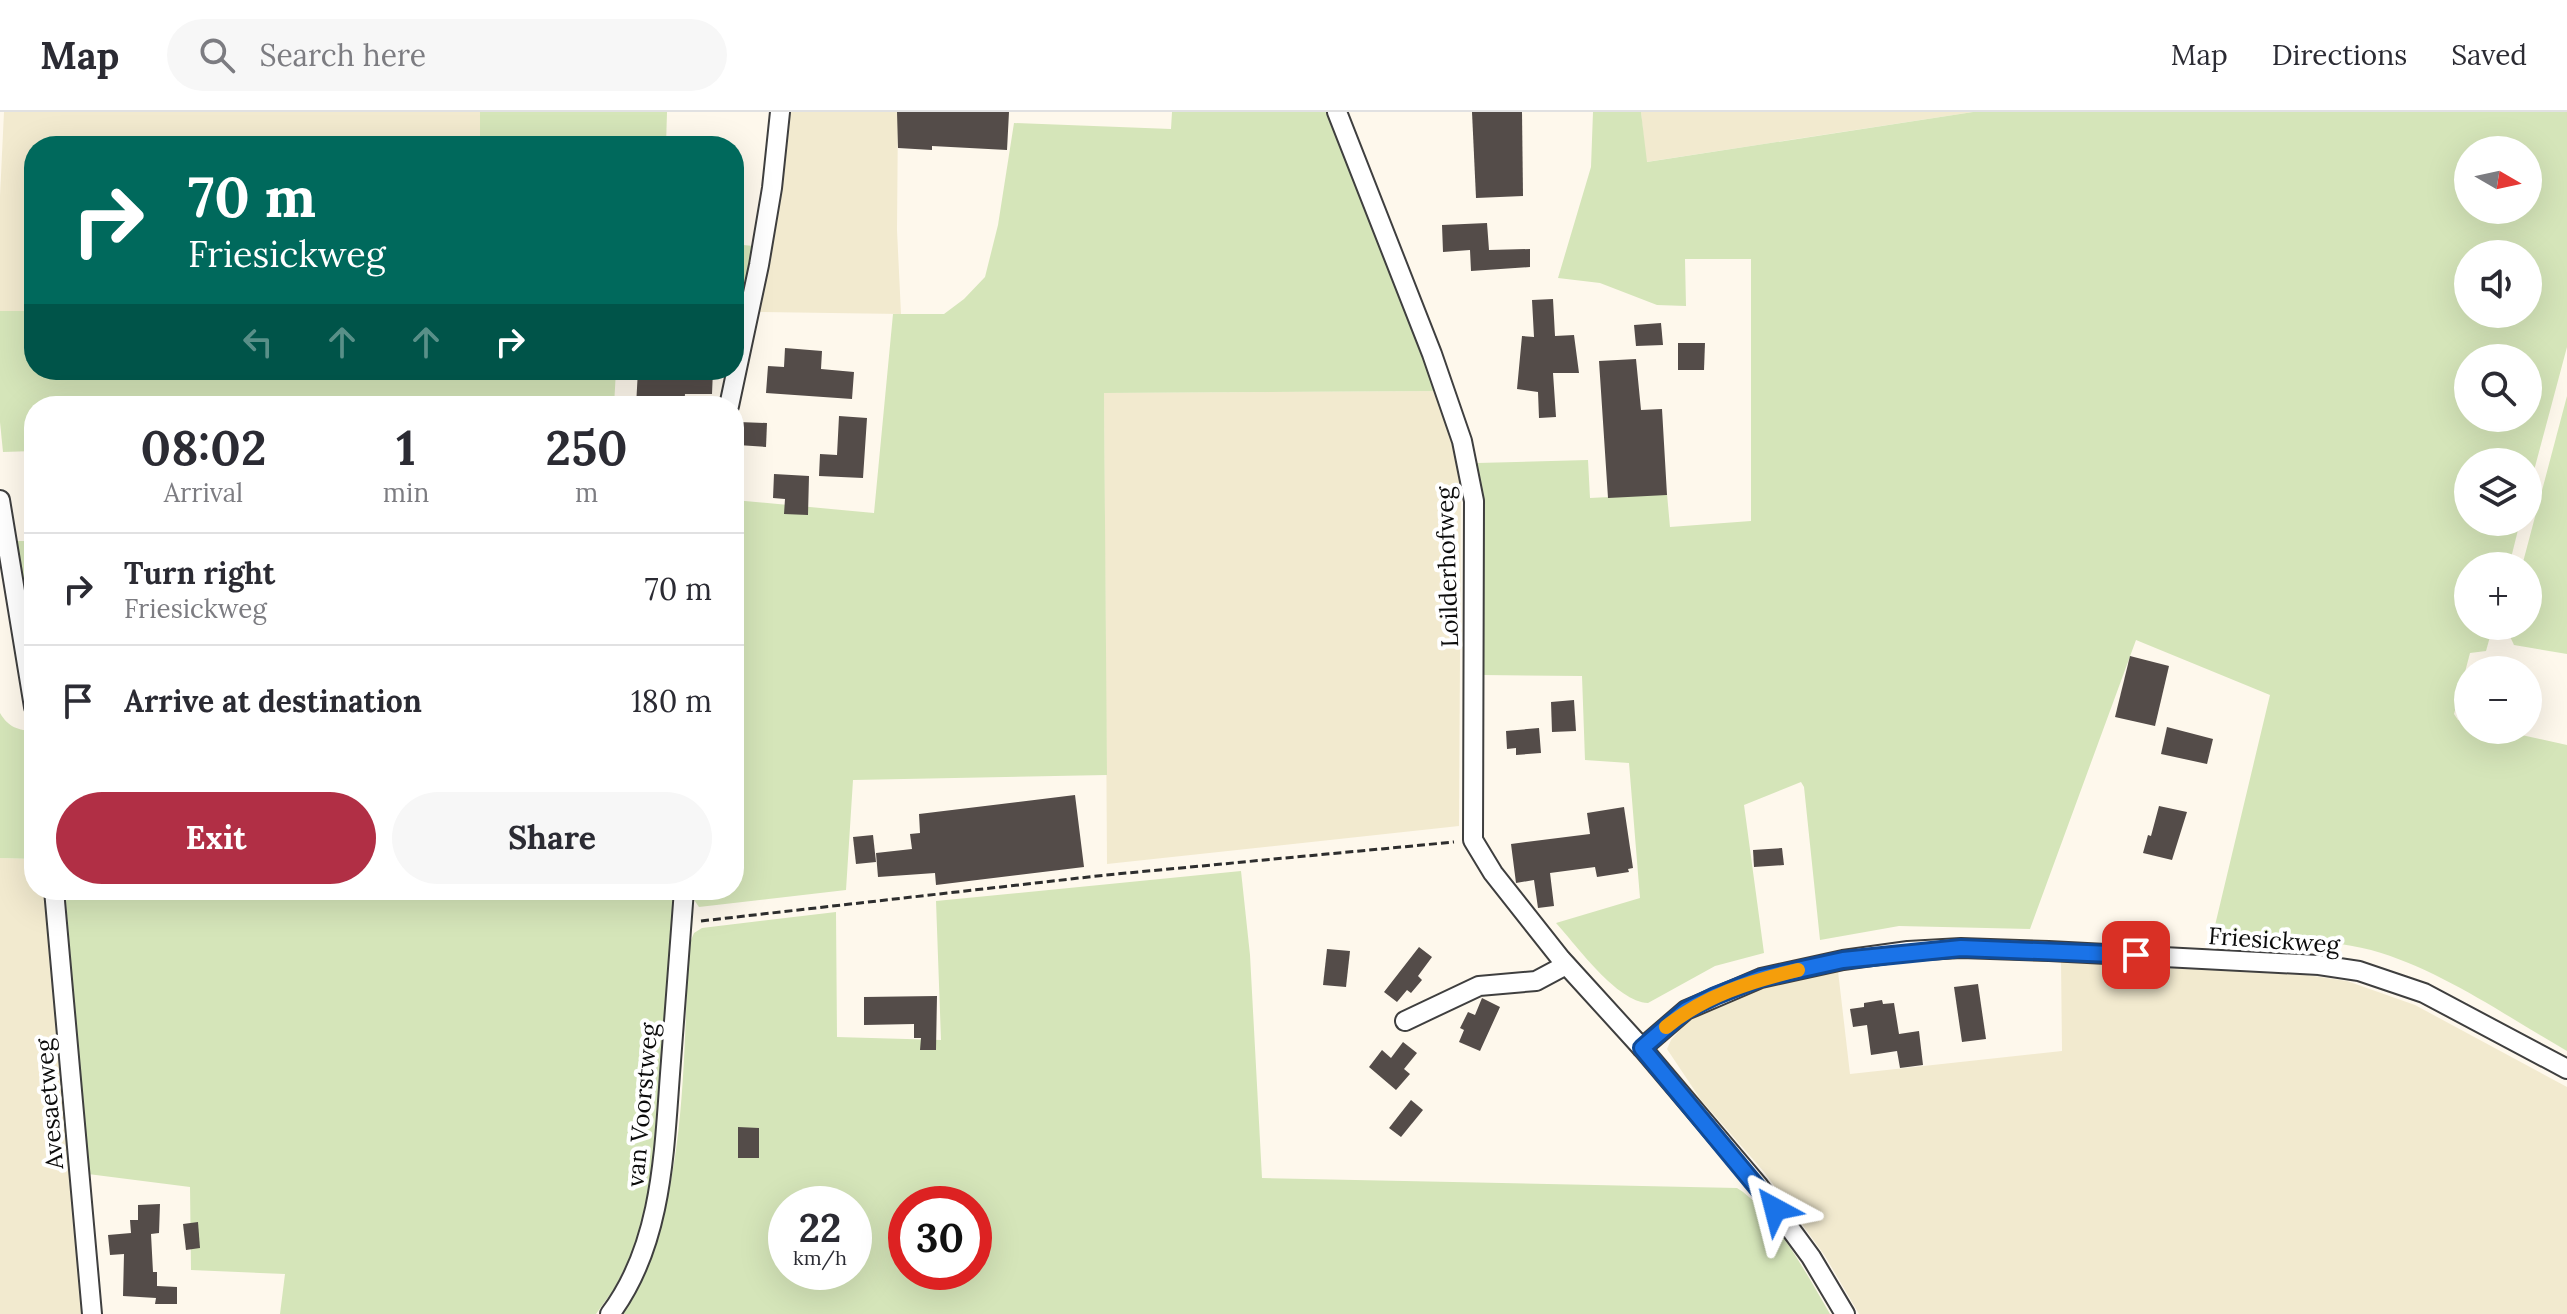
<!DOCTYPE html>
<meta charset="utf-8">
<style>
:root{--surface:#fff;--page:#f7f7f7;--text:#2b2b33;--muted:#7c7c81;--line:#e1e1e2;--accent:#b12f45}
body{margin:0;font-family:Lora,serif;background:var(--page);color:var(--text);height:100vh;display:flex;flex-direction:column;font-size:30px;white-space:nowrap}
*{box-sizing:border-box;margin:0}
p{font-size:26px;color:var(--muted)}
.icon{flex:none;width:44px;height:44px;fill:none;stroke:currentColor;stroke-width:2;stroke-linecap:round;stroke-linejoin:round}
.map{position:relative;flex:1;overflow:hidden}
.sheet{position:absolute;left:24px;top:284px;width:720px;height:504px;display:flex;flex-direction:column;background:var(--surface);border-radius:32px;box-shadow:0 8px 32px #0002}
.sheet>*{flex:none}
.top-card{position:absolute;left:24px;top:24px;width:720px;height:244px;border-radius:32px;box-shadow:0 8px 32px #0002;background:#00695c;color:#fff;overflow:hidden}
.needle{width:52px;rotate:99deg}
.buttons{position:absolute;left:2454px;top:24px;display:grid;gap:16px}
.buttons a{display:grid;place-items:center;width:88px;height:88px;border-radius:50%;background:var(--surface);box-shadow:0 8px 32px #0002;font-size:40px}
.speed{position:absolute;left:768px;top:1074px;display:flex;gap:16px;font-size:40px;font-weight:700;text-align:center}
.speed>*{display:grid;place-content:center;width:104px;height:104px;border-radius:50%;background:var(--surface);box-shadow:0 8px 32px #0002;line-height:1}
.speed small{font-size:20px;font-weight:400}
.speed .limit{border:12px solid #d22;background:#fff;color:#111}
.pin{position:absolute;display:grid;place-items:center;width:68px;height:68px;color:#fff;margin:-34px;border-radius:16px;box-shadow:0 4px 12px #0006}
.me{position:absolute;width:88px;margin:-44px;rotate:322deg;stroke-linejoin:round;filter:drop-shadow(0 0 6px #0008)}
.turn{display:flex;align-items:center;gap:28px;height:168px;padding:0 32px;font-size:36px}
.turn .icon{width:104px;height:104px;stroke-width:2.5}
.turn b{display:block;font-size:56px;line-height:68px}
.lanes{display:flex;align-items:center;height:76px;padding:0 32px;background:#0003;justify-content:center;gap:40px;direction:ltr}
.lanes .off{opacity:.35}
.eta{display:flex;justify-content:space-evenly;align-items:center;height:136px;text-align:center}
.eta b{font-size:48px;font-weight:800;line-height:56px}
.cta{display:flex;gap:16px;margin-top:auto;padding:16px 32px}
.cta a{flex:1;height:92px;border-radius:48px;background:var(--accent);color:#fff;font-size:32px;font-weight:800;line-height:92px;text-align:center}
.cta a+a{background:var(--page);color:var(--text)}
ul{padding:0;list-style:none}
li{display:flex;align-items:center;gap:24px;height:112px;padding:0 32px;border-top:2px solid var(--line)}
li div{flex:1}
li b{display:block;font-size:30px}
li em{font-style:normal}
header{display:flex;align-items:center;gap:48px;box-sizing:border-box;height:112px;padding:0 40px;background:var(--surface);border-bottom:2px solid var(--line)}
header strong{font-size:38px}
nav{display:flex;gap:44px;margin-inline-start:auto;font-size:28px}
.search{width:560px;height:72px;background:var(--page);display:flex;align-items:center;gap:20px;box-sizing:border-box;padding:0 28px;border-radius:44px;color:var(--muted);font-size:30px}
.map>svg:first-child{display:block}
.farmland{fill:#f2eacf}
.green{fill:#d5e5b9;fill-rule:evenodd}
.building{fill:#544c49}
.lines{fill:none;stroke-linecap:round;stroke-linejoin:round}
.street-casing{stroke:#3f3f3f;stroke-width:22}
.path{stroke:#2e2e2e;stroke-width:3;stroke-dasharray:8 4;stroke-linecap:butt}
.street{stroke:#fff;stroke-width:18}
.route-casing{stroke:#114b97;stroke-width:20}
.route{stroke:#1a73e8;stroke-width:14}
.slow{stroke:#f59e0b;stroke-width:14}
.labels{text-anchor:middle;dominant-baseline:central;stroke-width:8;stroke-linejoin:round;paint-order:stroke}
.street-label{font-size:24px;fill:#0c0c0c;stroke:#fff}
</style>
<header>
<strong>Map</strong>
<div class="search"><svg class="icon" aria-label="search" viewBox="0 0 24 24"><circle cx="10" cy="10" r="6"/><path d="M15 15l6 6"/></svg>Search here</div>
<nav><a>Map</a><a>Directions</a><a>Saved</a></nav>
</header>
<div class="map">
<svg width="2567" height="1202" viewBox="0 0 2567 1202">
<rect width="100%" height="100%" fill="#fef8ec"/>
<g class="farmland">
<polygon points="4,0 480,0 480,34 34,34 34,199 0,199 0,84"/>
<polygon points="788,0 898,0 897,118 901,202 756,200"/>
<polygon points="1641,0 1973,0 1646,50"/>
<polygon points="1438,279 1452,329 1461,377 1459,714 1107,752 1104,281"/>
<polygon points="0,746 34,747 34,778 53,778 86,1202 0,1202"/>
<polygon points="2061,849 2307,863 2347,869 2415,893 2567,975 2567,1202 1859,1202 1825,1144 1765,1061 1701,988 1667,937 1671,928 1686,911 1712,892 1747,878 1838,859 1850,962 2062,939"/>
</g>
<g class="green">
<polygon points="480,0 667,0 666,34 480,34"/>
<polygon points="1172,0 1328,0 1352,56 1438,279 1104,281 1107,663 853,668 846,778 699,795 690,782 690,778 734,778 734,388 874,401 893,202 944,202 964,187 985,165 998,113 1014,11 1171,17"/>
<path d="M1593,0H1641L1647,50L1973,0H2567V235L2528,381V350H2468V410H2520L2509,454H2468V514H2493L2486,539L2470,541L2454,602L2458,608L2468,611V618H2499L2567,633V939C2504,903 2442,858 2371,838C2323,825 2262,828 2212,826L2270,583L2136,528L2030,817L1899,814L1820,828L1804,675L1801,670L1744,693L1764,841L1715,854L1648,891C1617,890 1577,834 1556,811L1640,786L1629,651L1585,648L1582,564L1483,563L1479,363L1477,351L1588,348L1590,386L1667,382L1670,415L1751,409V147H1685L1686,194L1657,193L1600,171L1558,166L1591,55ZM2468,38H2528V98H2468ZM2468,142H2528V202H2468ZM2468,246H2528V306H2468Z"/>
<polygon points="734,132 753,134 742,197 734,197"/>
<polygon points="0,199 34,199 34,258 616,258 614,294 34,294 34,339 3,340 0,310"/>
<polygon points="2567,284 2567,542 2514,533 2506,516 2528,514 2528,454 2522,454"/>
<polygon points="14,429 34,429 34,530"/>
<path d="M0,601C9,616 18,618 34,619V747L0,746Z"/>
<path d="M1241,759L1250,843L1262,1066L1737,1076C1772,1097 1809,1166 1830,1202H621C689,1099 682,952 689,833L694,821L702,816L836,800L837,925L941,928L936,789ZM786,1092H854V1160H786ZM906,1092H974V1160H906Z"/>
<polygon points="65,778 674,778 655,1055 646,1105 629,1147 614,1177 596,1202 280,1202 285,1162 191,1158 190,1075 88,1062"/>
</g>
<g class="building">
<polygon points="897,0 1009,0 1007,38 932,34 932,38 898,36"/>
<polygon points="1472,0 1522,0 1523,84 1476,86"/>
<polygon points="1487,111 1489,138 1530,137 1530,155 1471,159 1470,138 1443,140 1442,113"/>
<polygon points="1553,187 1555,224 1574,223 1579,261 1553,261 1556,305 1539,306 1538,280 1517,277 1522,224 1534,225 1532,188"/>
<polygon points="1661,211 1663,233 1636,234 1634,213"/>
<polygon points="1678,231 1705,231 1704,258 1678,258"/>
<polygon points="785,236 822,239 821,257 854,260 852,287 766,281 768,254 784,255"/>
<polygon points="1636,247 1641,298 1662,297 1667,383 1608,386 1599,249"/>
<polygon points="638,258 713,258 712,282 685,282 684,294 636,294"/>
<polygon points="839,304 867,306 863,366 819,364 820,342 837,343"/>
<polygon points="739,310 767,311 766,335 738,333"/>
<polygon points="774,362 809,364 808,403 784,402 785,387 773,386"/>
<polygon points="2130,544 2169,554 2155,614 2115,605"/>
<polygon points="1574,588 1576,619 1552,620 1551,590"/>
<polygon points="2167,615 2213,627 2207,652 2161,642"/>
<polygon points="1539,616 1541,641 1516,643 1516,636 1507,637 1506,619"/>
<polygon points="1075,683 1084,755 936,773 935,761 878,765 876,741 912,737 910,722 920,721 919,702"/>
<polygon points="2159,694 2187,700 2172,748 2143,741 2148,723 2151,724"/>
<polygon points="1624,695 1633,756 1628,757 1629,760 1597,765 1595,755 1550,761 1554,794 1538,796 1534,768 1516,771 1511,732 1590,722 1587,701"/>
<polygon points="873,723 876,750 856,752 853,725"/>
<polygon points="1782,736 1784,753 1754,755 1753,738"/>
<polygon points="1419,835 1432,845 1418,864 1422,868 1411,881 1407,878 1397,890 1384,880"/>
<polygon points="1327,837 1350,839 1346,875 1323,873"/>
<polygon points="1978,872 1986,927 1962,930 1954,875"/>
<polygon points="937,884 936,938 920,938 921,926 914,926 914,912 864,913 864,885"/>
<polygon points="1482,886 1500,895 1480,939 1459,930 1464,918 1460,916 1468,900 1475,903"/>
<polygon points="1882,888 1883,892 1894,891 1899,922 1919,919 1923,953 1900,956 1897,939 1871,943 1867,913 1853,915 1850,897 1864,895 1864,891"/>
<polygon points="1403,930 1417,941 1404,957 1410,962 1396,978 1369,955 1382,938 1391,946"/>
<polygon points="1411,988 1423,998 1401,1025 1389,1016"/>
<polygon points="738,1015 759,1016 759,1046 738,1046"/>
<polygon points="160,1092 159,1121 151,1122 153,1160 157,1160 157,1174 177,1175 177,1192 155,1192 156,1186 123,1184 124,1142 110,1143 108,1123 131,1121 130,1108 138,1108 138,1093"/>
<polygon points="198,1110 200,1136 186,1138 183,1112"/>
</g>
<g class="lines">
<g class="street-casing">
<g id="street">
<polyline points="1337,0 1432,242 1462,329 1474,389 1473,728 1493,761 1561,847 1642,936 1758,1073 1811,1145 1845,1202"/>
<polyline points="729,294 759,153 772,76 780,0"/>
<polyline points="0,388 34,595"/>
<polyline points="54,778 92,1202"/>
<polyline points="1405,909 1479,874 1536,869 1566,853"/>
<polyline points="1642,936 1686,898 1761,866 1843,848 1908,839 1961,836 2049,839 2319,853 2359,859 2424,881 2567,957"/>
<path d="M610,1202C664,1130 664,1035 671,949C675,892 680,835 684,778"/>
</g>
</g>
<polyline class="path" points="701,809 1106,763 1454,730"/>
<use href="#street" class="street"/>
</g>
<g class="lines">
<g class="route-casing">
<polyline id="route" points="1775,1097 1642,936 1686,898 1715,884 1761,866 1843,848 1961,836 2136,843"/>
</g>
<use href="#route" class="route"/>
<path class="slow" d="M1666,915C1704,884 1751,869 1798,858"/>
</g>
<g class="labels">
<g class="street-label">
<text transform="translate(1447 455) rotate(-92)">Loilderhofweg</text>
<text transform="translate(2274 828) rotate(4)">Friesickweg</text>
<text transform="translate(49 992) rotate(-95)">Avesaetweg</text>
<text transform="translate(642 993) rotate(-85)">van Voorstweg</text>
</g>
</g>
</svg>
<div class="buttons">
<a><svg class="needle" viewBox="-14 -14 28 28"><path d="M0-13l5 13h-10z" fill="#e53935"/><path d="M0 13l5-13h-10z" fill="#7c7c81"/></svg></a>
<a><svg class="icon" aria-label="sound" viewBox="0 0 24 24"><path d="M4 9h4l5-4v14l-5-4H4zM17 9q2 3 0 6"/></svg></a>
<a><svg class="icon" aria-label="search" viewBox="0 0 24 24"><circle cx="10" cy="10" r="6"/><path d="M15 15l6 6"/></svg></a>
<a><svg class="icon" aria-label="layers" viewBox="0 0 24 24"><path d="M12 4l9 5-9 5-9-5zM3 14l9 5 9-5"/></svg></a>
<a>+</a>
<a>−</a>
</div>
<div class="speed"><div>22<small>km/h</small></div><div class="limit">30</div></div>
<div class="pin" style="left:2136px;top:843px;background:#d93025"><svg class="icon" aria-label="arrive" viewBox="0 0 24 24"><path d="M6 21V4h12l-3 4 3 4H6"/></svg></div>
<svg class="me" style="left:1775px;top:1097px" viewBox="-20 -20 40 40"><path d="M0-17L14 15 0 8-14 15z" fill="#1a73e8" stroke="#fff" stroke-width="4"/></svg>
<div class="top-card">
<div class="turn"><svg class="icon" aria-label="right" viewBox="0 0 24 24"><path d="M7 20v-9h11M14 6l5 5-5 5"/></svg><div><b>70 m</b>Friesickweg</div></div>
<div class="lanes"><svg class="icon off" aria-label="left" viewBox="0 0 24 24"><path d="M17 20v-9H6M10 6l-5 5 5 5"/></svg><svg class="icon off" aria-label="ahead" viewBox="0 0 24 24"><path d="M12 20V5M6 11l6-6 6 6"/></svg><svg class="icon off" aria-label="ahead" viewBox="0 0 24 24"><path d="M12 20V5M6 11l6-6 6 6"/></svg><svg class="icon" aria-label="right" viewBox="0 0 24 24"><path d="M7 20v-9h11M14 6l5 5-5 5"/></svg></div>
</div>
<section class="sheet">
<div class="eta">
<div><b>08:02</b><p>Arrival</p></div>
<div><b>1</b><p>min</p></div>
<div><b>250</b><p>m</p></div>
</div>
<ul>
<li><svg class="icon" aria-label="right" viewBox="0 0 24 24"><path d="M7 20v-9h11M14 6l5 5-5 5"/></svg><div><b>Turn right</b><p>Friesickweg</p></div><em>70 m</em></li>
<li><svg class="icon" aria-label="arrive" viewBox="0 0 24 24"><path d="M6 21V4h12l-3 4 3 4H6"/></svg><div><b>Arrive at destination</b></div><em>180 m</em></li>
</ul>
<div class="cta"><a>Exit</a><a>Share</a></div>
</section>
</div>
